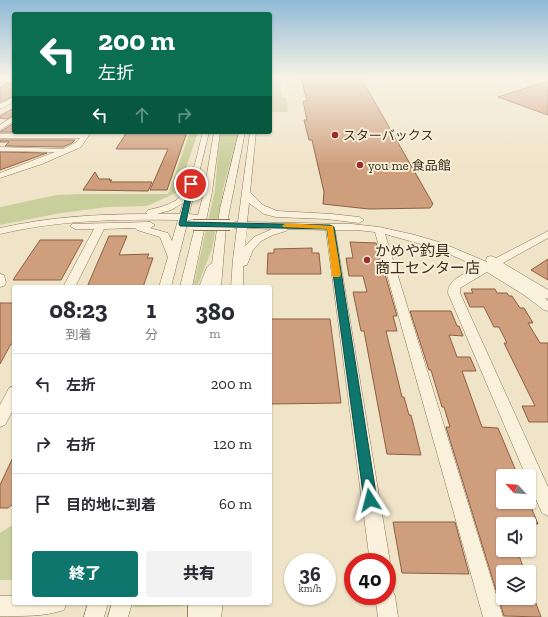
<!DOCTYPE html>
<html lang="ja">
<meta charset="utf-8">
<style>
:root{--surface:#fff;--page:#f2f2f3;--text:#2b2b33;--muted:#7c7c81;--line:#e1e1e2;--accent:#0f766e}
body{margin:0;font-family:"Zilla Slab","Noto Sans JP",serif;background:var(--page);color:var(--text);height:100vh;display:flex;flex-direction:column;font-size:15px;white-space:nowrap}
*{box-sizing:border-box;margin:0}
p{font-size:13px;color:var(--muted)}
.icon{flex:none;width:22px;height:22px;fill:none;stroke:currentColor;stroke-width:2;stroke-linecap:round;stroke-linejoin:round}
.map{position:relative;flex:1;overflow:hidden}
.sheet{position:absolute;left:12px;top:285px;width:260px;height:320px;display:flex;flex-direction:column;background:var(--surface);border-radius:4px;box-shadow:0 1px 3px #0004}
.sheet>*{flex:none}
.hud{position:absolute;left:12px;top:12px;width:260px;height:122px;border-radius:4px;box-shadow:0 1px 3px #0004;background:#0b6e4f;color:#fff;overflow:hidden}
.needle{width:26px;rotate:296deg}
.tools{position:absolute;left:496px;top:469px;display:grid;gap:8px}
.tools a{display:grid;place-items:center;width:40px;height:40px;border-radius:4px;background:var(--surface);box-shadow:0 1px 3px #0004;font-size:20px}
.speed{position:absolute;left:284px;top:553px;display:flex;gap:8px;font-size:20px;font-weight:700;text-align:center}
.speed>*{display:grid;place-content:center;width:52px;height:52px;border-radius:50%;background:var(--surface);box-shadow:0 1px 3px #0004;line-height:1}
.speed small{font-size:10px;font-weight:400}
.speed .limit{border:6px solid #d22;background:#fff;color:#111}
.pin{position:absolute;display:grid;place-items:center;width:34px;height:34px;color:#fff;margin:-17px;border:2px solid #fff;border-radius:50%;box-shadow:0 1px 4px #0007}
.me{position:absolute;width:44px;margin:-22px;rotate:351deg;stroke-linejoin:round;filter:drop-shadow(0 0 3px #0008)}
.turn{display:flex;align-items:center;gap:14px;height:84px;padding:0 20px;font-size:18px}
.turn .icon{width:52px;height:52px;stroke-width:2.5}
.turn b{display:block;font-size:28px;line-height:34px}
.lanes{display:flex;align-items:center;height:38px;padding:0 20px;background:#0003;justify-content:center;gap:20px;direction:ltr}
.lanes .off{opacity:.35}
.eta{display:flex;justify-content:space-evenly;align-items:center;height:68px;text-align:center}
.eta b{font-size:24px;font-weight:800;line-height:28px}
.cta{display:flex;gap:8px;margin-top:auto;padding:8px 20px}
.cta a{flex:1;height:46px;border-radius:4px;background:var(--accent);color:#fff;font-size:16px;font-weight:800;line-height:46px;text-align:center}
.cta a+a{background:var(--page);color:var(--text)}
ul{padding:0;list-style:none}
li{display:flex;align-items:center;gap:12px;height:60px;padding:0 20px;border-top:1px solid var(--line)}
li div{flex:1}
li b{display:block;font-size:15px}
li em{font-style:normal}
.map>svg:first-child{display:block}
.green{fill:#c9cf9b}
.building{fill:#cf9f7d;stroke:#8d5f41}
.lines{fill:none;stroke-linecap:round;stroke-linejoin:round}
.minor-casing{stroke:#8d765c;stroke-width:1}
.minor{fill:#faf1dc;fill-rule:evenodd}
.minor-bridge-casing{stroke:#8d765c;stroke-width:12;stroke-linecap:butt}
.minor-bridge{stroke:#faf1dc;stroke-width:10}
.route{fill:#0f766e;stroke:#0a4d48}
.slow{fill:#f59e0b}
.poi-dot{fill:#9e2a2b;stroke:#f7eed8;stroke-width:1.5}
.labels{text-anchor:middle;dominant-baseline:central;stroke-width:4;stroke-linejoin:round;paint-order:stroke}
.far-poi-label{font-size:13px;fill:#3d2e20;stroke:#f7eed8;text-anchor:start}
.poi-label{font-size:15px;fill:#3d2e20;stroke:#f7eed8;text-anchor:start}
</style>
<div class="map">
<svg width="548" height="617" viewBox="0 0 548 617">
<rect width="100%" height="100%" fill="#f0e4c8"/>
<g class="green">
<polygon points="270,78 280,78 282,96 287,99 288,112 270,112"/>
<polygon points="190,132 198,132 178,192 147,206 108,207 61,213 0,225 0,207 57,195 80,194 168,194"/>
<polygon points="220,132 238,132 224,185 212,249 197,287 193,287 215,190"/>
<polygon points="14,524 14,580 0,580 0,533"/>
<polygon points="134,603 183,603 183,606 133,607"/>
</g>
<g class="building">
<polygon points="301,78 361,78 433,204 430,208 369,209 323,204 324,192 312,140 309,140 304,120 307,120 303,101 307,101"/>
<polygon points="548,81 548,115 498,97"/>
<polygon points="5,84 14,84 14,96 0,102 0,88"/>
<polygon points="14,108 14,115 7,119 0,118 0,116"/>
<polygon points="14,123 14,132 81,132 0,132"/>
<polygon points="127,132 187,132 167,190 150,190 168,149 116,149"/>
<polygon points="0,140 75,140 72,143 63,147 5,146 9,142 0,142"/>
<polygon points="0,152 47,153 0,170"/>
<polygon points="95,172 99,179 110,179 109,180 112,180 110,182 152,182 148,191 83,190"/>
<polygon points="109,236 127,236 119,255 149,254 147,258 153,258 143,287 87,287"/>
<polygon points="40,240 83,240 61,280 13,280"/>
<polygon points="350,242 376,243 397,316 393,316 397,331 386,331 402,397 404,397 409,415 411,415 421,455 387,454 364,331 361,331 353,292 367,292 363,276 349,276 346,258 353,258"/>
<polygon points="312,248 312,253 319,253 321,274 267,274 268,253 274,253 274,249"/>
<polygon points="548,259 548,280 531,270"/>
<polygon points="471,289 495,289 497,293 507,293 509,296 512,296 520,308 524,308 533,323 528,323 540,343 548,343 548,422 529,422 522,406 535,406 504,343 507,343 499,327 494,327 484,307 470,307 464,293 473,293"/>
<polygon points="0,303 14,303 14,344 11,344 0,364"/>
<polygon points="410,311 451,311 457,326 459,326 463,336 449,335 457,357 470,357 476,371 462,371 482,427 498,428 518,476 503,476 503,502 529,502 538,524 503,524 503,550 517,550 525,572 503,572 503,598 534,598 541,617 504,616 446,427 450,427 444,407 442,407 431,370 429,370"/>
<polygon points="270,319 330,319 341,403 270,404"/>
<polygon points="14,455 14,503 8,508 0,508 0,485"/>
<polygon points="393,522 455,522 469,574 402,573"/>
</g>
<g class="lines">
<g class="minor-casing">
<g id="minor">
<rect x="0" y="78" width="14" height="4"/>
<polygon points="14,97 14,102 0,109 0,104"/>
<polygon points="14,116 14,121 0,130 0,125"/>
<polygon points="84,132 91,132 81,147 42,164 0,178 0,173 55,152 0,151 0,147 63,149 75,143 80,138 0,138 0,134 83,134"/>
<path d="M203,132H209L189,214L198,215L204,192L214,132H220L212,192L192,287H180L197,219L188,220L171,287H159L168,257L160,237L137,230L135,228L104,229L75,287H63L94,229H75L70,226L72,224L150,222L155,225L150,228L168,233L172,241L178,220C118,219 59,220 0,234V228C49,217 97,214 147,214L146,212L148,210C157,208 166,206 175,201C192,189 197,153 203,132ZM183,203L180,214H157L171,210Z"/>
<path d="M239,132H245L227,223L238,222L250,132H256L250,192L263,205L277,211L332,214L359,217L364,220L359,223L326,219L276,217L264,214L249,203L247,222L352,224L379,227L415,235L442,243L487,262L486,260L487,257L491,256L496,258L548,231V238L503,263L548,290V299L545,298L548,301V311L544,310L524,295L487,272L460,288V293L548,487V516L542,513L529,483V476H526L448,293C448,278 467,273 479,267L435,248L385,234L503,617H483L375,232L357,230H335L390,562L387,568V562H370L326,230L288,229L286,231L273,235L261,241L253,250L247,265L243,266V287H231L233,259L237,228L226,227L221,287H199L207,267L212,263L220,209ZM247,228L272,229L254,237L245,246Z"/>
<polygon points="0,274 4,275 6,283 4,286 0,287"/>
<polygon points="14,386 14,408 5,425 0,427 0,405 9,388"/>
<polygon points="387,587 392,589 395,596 398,617 378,617 375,596 387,596"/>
<path d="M0,596H14V603H67L64,610C44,617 21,616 0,616Z"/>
<polygon points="88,603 108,603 104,617 84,617"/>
<polygon points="112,603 132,603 128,617 108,617"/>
<polygon points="188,603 223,603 221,617 188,617"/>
</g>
</g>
<use href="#minor" class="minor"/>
<g class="minor-bridge-casing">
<polyline id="minor-bridge" points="193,225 230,225"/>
</g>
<use href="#minor-bridge" class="minor-bridge"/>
</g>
<linearGradient id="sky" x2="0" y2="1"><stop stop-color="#8fbad6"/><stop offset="0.47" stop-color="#f8f3e6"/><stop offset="1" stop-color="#f8f3e6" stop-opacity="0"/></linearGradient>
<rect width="548" height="165" fill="url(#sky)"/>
<polygon class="route" points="189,183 194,184 186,222 330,225 334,227 377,500 375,504 370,506 366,504 364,500 327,229 180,226 179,224"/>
<polygon class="slow" points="286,223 333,226 341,275 339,277 333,277 332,275 327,229 283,227 282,226"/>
<g class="poi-dot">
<circle cx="335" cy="135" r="4"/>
<circle cx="360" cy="165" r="4"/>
<circle cx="367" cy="260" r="4"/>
</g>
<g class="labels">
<g class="far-poi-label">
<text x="343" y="135">スターバックス</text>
<text x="368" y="165">you me 食品館</text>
</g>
<g class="poi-label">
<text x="375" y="251">かめや釣具<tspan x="375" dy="17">商工センター店</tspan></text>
</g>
</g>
</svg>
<div class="tools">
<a><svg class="needle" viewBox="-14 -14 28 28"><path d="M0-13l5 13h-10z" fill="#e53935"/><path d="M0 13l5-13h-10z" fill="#7c7c81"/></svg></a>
<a><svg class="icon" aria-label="sound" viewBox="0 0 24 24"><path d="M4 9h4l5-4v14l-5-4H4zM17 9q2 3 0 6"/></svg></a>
<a><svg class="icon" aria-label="layers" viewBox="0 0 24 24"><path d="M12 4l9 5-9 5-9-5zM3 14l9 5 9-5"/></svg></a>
</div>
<div class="speed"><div>36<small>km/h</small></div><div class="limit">40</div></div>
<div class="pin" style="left:191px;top:184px;background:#d93025"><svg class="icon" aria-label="arrive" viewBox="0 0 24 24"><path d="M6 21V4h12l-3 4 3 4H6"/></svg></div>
<svg class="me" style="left:370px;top:500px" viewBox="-20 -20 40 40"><path d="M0-17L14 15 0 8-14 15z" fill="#0f766e" stroke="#fff" stroke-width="4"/></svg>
<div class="hud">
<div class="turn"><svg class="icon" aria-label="left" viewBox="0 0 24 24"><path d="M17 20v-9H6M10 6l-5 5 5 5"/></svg><div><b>200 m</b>左折</div></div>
<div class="lanes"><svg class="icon" aria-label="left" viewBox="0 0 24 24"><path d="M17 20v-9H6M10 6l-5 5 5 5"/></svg><svg class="icon off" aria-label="ahead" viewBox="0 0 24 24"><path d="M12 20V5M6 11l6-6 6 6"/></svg><svg class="icon off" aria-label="right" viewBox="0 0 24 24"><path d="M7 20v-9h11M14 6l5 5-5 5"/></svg></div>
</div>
<section class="sheet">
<div class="eta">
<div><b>08:23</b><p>到着</p></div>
<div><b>1</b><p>分</p></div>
<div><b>380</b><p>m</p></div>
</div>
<ul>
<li><svg class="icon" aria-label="left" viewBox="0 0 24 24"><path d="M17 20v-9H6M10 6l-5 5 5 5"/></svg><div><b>左折</b></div><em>200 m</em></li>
<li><svg class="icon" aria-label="right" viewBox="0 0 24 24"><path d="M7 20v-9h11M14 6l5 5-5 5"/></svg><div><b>右折</b></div><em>120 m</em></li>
<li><svg class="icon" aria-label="arrive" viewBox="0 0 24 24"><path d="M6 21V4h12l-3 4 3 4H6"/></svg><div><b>目的地に到着</b></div><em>60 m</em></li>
</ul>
<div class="cta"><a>終了</a><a>共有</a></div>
</section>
</div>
